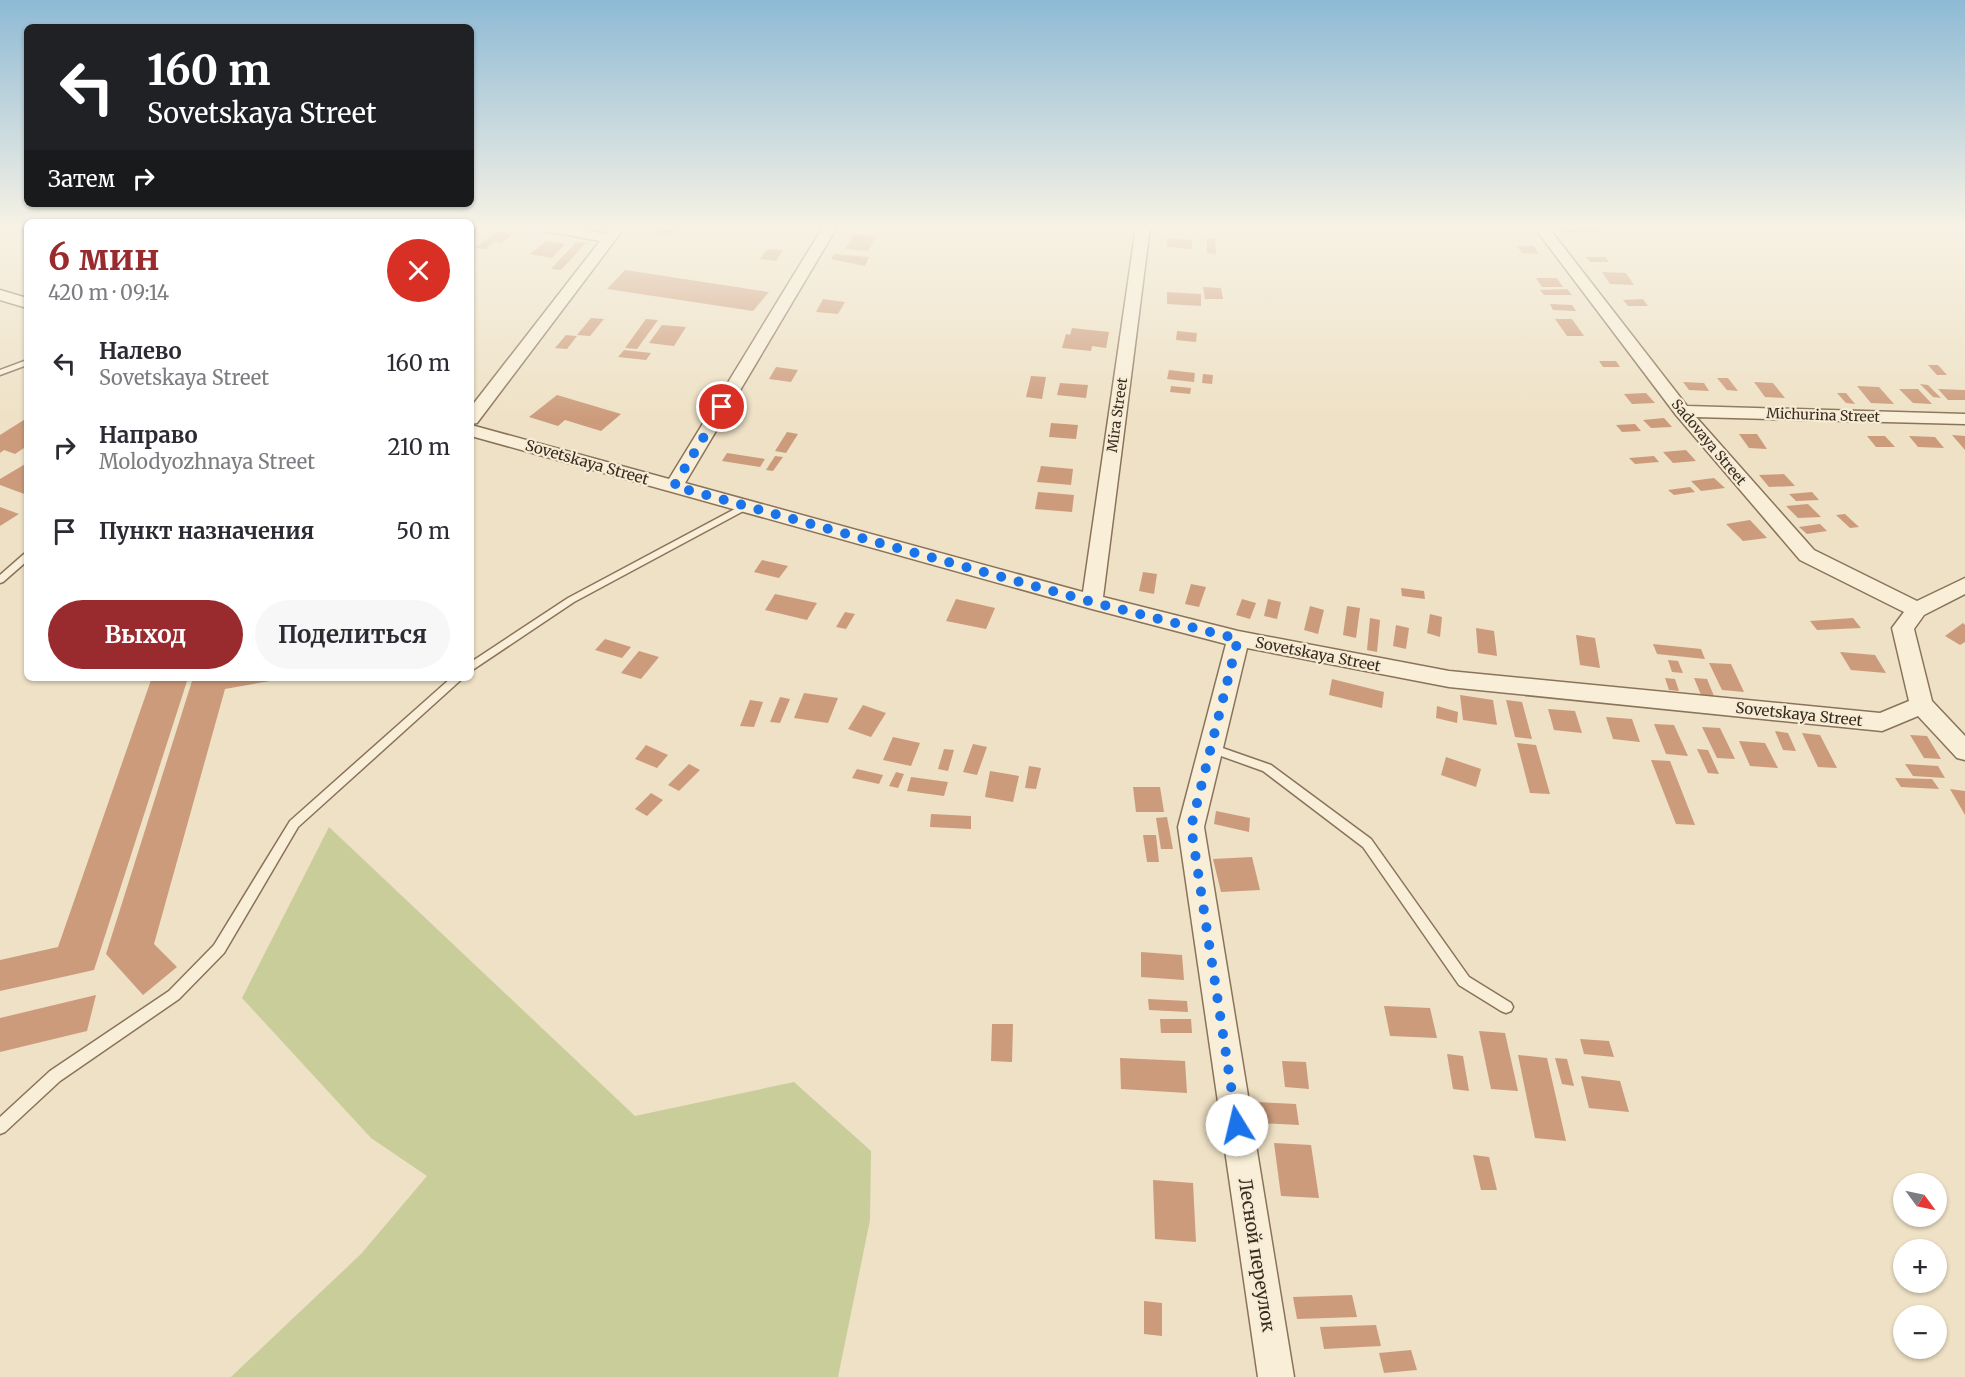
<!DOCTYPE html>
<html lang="ru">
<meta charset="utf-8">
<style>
:root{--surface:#fff;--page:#f7f7f7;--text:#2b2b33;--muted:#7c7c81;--accent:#992b2e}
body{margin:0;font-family:Merriweather,serif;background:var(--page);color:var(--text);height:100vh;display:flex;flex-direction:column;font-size:22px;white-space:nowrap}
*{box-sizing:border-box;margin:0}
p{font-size:20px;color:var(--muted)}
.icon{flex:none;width:33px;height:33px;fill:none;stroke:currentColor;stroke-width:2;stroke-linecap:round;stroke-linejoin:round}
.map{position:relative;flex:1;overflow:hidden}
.details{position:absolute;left:24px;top:219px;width:450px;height:462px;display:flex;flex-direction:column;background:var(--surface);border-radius:9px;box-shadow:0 2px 4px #0004}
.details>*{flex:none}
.banner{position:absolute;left:24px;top:24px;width:450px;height:183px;border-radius:9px;box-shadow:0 2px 4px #0004;background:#202124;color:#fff;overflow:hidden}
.needle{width:39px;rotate:123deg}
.fabs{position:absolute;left:1893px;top:1173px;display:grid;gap:12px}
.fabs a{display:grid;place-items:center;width:54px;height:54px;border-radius:50%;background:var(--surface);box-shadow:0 2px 4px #0004;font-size:30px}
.pin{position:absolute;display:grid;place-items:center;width:51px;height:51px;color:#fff;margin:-26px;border:3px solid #fff;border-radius:50%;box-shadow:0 2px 6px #0007}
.me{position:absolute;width:66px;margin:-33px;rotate:351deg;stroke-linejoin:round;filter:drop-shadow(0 0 4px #0008)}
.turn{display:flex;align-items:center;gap:21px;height:126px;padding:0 24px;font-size:27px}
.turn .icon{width:78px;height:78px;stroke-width:2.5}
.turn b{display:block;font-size:42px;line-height:51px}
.then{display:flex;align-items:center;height:57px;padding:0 24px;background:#0003;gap:12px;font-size:22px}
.round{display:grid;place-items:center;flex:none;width:63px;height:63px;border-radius:32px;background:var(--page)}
.summary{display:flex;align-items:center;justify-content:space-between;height:102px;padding:0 24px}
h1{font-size:36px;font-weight:700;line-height:45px;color:var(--accent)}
.action{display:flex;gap:12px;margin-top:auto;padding:12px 24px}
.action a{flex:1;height:69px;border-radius:36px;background:var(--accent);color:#fff;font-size:24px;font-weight:700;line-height:69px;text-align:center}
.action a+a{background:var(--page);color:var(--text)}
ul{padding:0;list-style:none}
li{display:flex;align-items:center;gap:18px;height:84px;padding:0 24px}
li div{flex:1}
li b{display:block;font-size:22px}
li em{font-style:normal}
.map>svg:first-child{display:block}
.green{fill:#c8cd99}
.building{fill:#cc9b7b}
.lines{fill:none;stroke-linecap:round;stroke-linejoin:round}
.lane-casing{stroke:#8a735b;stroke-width:3}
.street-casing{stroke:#8a735b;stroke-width:3}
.lane{fill:#f9efd9;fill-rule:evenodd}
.street{fill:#f9efd9;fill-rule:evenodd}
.route{stroke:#1a73e8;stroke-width:10;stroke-dasharray:0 18}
.labels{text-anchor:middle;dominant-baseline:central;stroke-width:4.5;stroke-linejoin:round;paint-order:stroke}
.far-street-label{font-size:14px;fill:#3a2b1f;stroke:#f6ecd5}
.street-label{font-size:15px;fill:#3a2b1f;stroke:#f6ecd5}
.near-street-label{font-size:18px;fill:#3a2b1f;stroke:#f6ecd5}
</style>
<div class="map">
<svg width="1965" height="1377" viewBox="0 0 1965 1377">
<rect width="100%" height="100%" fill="#eee1c5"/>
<polygon class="green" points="329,827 635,1116 794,1082 871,1151 870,1220 838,1377 231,1377 361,1254 427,1176 371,1138 242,998"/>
<g class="building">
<polygon points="661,227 679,227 672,235 655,234"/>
<polygon points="1560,227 1597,227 1600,231 1564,232"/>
<polygon points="498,231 513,234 501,243 495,242 485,249 475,248"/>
<polygon points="854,234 876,237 868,251 845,249"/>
<polygon points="1167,238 1192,240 1192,249 1167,247"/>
<polygon points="1207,238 1215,238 1216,254 1207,253"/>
<polygon points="547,241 565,244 552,258 530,254"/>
<polygon points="576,242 586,243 561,270 551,269"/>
<polygon points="1517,246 1534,246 1539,254 1522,253"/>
<polygon points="767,249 783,250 776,261 760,259"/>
<polygon points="834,254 869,257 865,266 831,259"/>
<polygon points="1586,257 1605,257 1609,262 1590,262"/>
<polygon points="625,270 769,292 753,311 607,289"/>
<polygon points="1602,272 1626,273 1634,285 1610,284"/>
<polygon points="1536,278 1557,278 1563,287 1542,287"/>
<polygon points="1203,287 1221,288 1223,299 1205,299"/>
<polygon points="1567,289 1572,295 1544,295 1540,290"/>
<polygon points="1167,292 1201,294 1201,306 1167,304"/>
<polygon points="823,299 845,302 838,314 816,312"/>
<polygon points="1643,299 1648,306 1628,306 1623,300"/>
<polygon points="1550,304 1572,305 1576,311 1553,310"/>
<polygon points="591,318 604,319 590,336 577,335"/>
<polygon points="646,319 658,320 637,349 625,348"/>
<polygon points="1555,319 1572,319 1584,336 1567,336"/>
<polygon points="662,325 686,327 674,346 649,343"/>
<polygon points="1072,328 1109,332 1106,348 1092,346 1091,351 1062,348 1066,334 1070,335"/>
<polygon points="1177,331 1197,333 1196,342 1176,340"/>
<polygon points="566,335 577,336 567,349 555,348"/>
<polygon points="624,350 651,353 646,360 618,357"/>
<polygon points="1599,361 1616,361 1620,367 1603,367"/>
<polygon points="1928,365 1938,365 1947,375 1937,375"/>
<polygon points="776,367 798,370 791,382 769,379"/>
<polygon points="1169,370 1195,373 1194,382 1167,379"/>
<polygon points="1203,374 1213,375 1212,384 1202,383"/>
<polygon points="1031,376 1046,377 1042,399 1026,397"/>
<polygon points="1717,378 1728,378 1738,391 1727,390"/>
<polygon points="1683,382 1704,383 1709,391 1689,390"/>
<polygon points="1754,382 1773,383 1785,398 1765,397"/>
<polygon points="1060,383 1088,385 1086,398 1057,395"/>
<polygon points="1920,384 1928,385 1941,398 1933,397"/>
<polygon points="1171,386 1191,388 1190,394 1170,392"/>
<polygon points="1857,386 1879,387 1894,404 1871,403"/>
<polygon points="1899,389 1918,389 1932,404 1913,403"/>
<polygon points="1938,389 1965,390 1965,400 1948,400"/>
<polygon points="1646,393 1655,403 1632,404 1624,394"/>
<polygon points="1837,393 1846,393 1855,404 1846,403"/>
<polygon points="557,395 621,414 601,431 565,420 558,426 529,417"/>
<polygon points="27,418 27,446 15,454 4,450 0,453 0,435"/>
<polygon points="1664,418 1672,427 1651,428 1643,420"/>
<polygon points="1051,423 1078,425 1076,439 1049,437"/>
<polygon points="1635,424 1641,431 1622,432 1616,425"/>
<polygon points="787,432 798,434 786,453 775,451"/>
<polygon points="1739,434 1757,434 1767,449 1749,448"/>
<polygon points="1952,435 1965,436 1965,450"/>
<polygon points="1867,436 1885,436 1895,447 1876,447"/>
<polygon points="1909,436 1935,437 1944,448 1918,447"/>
<polygon points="1686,450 1696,461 1673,463 1663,452"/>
<polygon points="727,453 765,459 760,467 722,461"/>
<polygon points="775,456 783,457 773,471 766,470"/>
<polygon points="1654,456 1659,462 1635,464 1629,458"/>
<polygon points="27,463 27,495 0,485 0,479"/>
<polygon points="1041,466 1073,469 1071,485 1037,482"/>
<polygon points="1784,474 1795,486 1769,487 1759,475"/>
<polygon points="1714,478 1725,488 1701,491 1691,481"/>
<polygon points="1690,487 1695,492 1674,495 1668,490"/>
<polygon points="1038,492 1074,495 1072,512 1035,509"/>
<polygon points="1812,492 1819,500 1796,501 1789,494"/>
<polygon points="1808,504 1821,517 1798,518 1786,506"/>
<polygon points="0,507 19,514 0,526"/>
<polygon points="1845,514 1859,527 1850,528 1836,515"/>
<polygon points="1750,520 1767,538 1743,541 1726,524"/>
<polygon points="1820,524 1827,531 1807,534 1799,527"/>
<polygon points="762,560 788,566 779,578 754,572"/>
<polygon points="1143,572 1157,574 1154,594 1139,591"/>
<polygon points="1191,584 1206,587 1199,607 1185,604"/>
<polygon points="1401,588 1424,591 1425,599 1402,596"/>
<polygon points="775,594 817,603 807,620 765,610"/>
<polygon points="956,599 995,608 986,629 946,621"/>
<polygon points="1242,599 1256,603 1250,619 1236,615"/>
<polygon points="1268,599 1281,602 1277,619 1264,616"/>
<polygon points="1310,606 1324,610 1318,634 1304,630"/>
<polygon points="1347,606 1360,608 1356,638 1343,635"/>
<polygon points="845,612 855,614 846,629 836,627"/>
<polygon points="1430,614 1442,617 1440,637 1427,633"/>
<polygon points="1370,618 1380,620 1377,652 1367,650"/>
<polygon points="1853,618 1861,628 1817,630 1810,621"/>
<polygon points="1963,623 1965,625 1965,642 1960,645 1945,636"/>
<polygon points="1396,625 1409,628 1406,649 1393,646"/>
<polygon points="1476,628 1494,631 1497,656 1478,653"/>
<polygon points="1576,635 1595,638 1600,668 1580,665"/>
<polygon points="605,639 631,647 622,658 595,650"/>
<polygon points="1653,644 1701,649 1705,659 1657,654"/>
<polygon points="639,651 659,657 641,679 621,673"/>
<polygon points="1840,652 1875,655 1886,673 1851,670"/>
<polygon points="1668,660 1678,661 1683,673 1672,672"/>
<polygon points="1709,663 1731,664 1744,692 1722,690"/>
<polygon points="164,678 188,678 94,970 0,991 0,960 58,947 151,680"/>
<polygon points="193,678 281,679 225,689 154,944 177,967 143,995 106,954"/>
<polygon points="1665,678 1675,679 1679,691 1669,690"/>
<polygon points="1694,678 1707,679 1714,696 1701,695"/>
<polygon points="1332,679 1384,692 1382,708 1329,695"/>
<polygon points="804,693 838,698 828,723 794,718"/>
<polygon points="1460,695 1493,700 1497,725 1463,720"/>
<polygon points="780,697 790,699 780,723 770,722"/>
<polygon points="750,700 763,702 754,727 740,726"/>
<polygon points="1506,700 1522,702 1532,739 1515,737"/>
<polygon points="863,705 886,713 871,737 848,729"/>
<polygon points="1437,706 1458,712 1457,723 1436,718"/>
<polygon points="1548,709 1575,711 1582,733 1554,730"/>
<polygon points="1606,717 1632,719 1640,742 1613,739"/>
<polygon points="1654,724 1674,725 1688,756 1666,754"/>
<polygon points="1702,727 1720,728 1735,759 1717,758"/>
<polygon points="1775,731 1788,733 1796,751 1783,750"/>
<polygon points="1802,733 1820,735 1837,768 1818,767"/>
<polygon points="1910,735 1927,736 1941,759 1924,758"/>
<polygon points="893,737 920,743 911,766 883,760"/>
<polygon points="1739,741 1765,743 1778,768 1750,766"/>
<polygon points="1517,743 1536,745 1550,794 1530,793"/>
<polygon points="973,744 987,747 977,775 963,772"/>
<polygon points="646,745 668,755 657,768 635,759"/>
<polygon points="944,749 954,750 948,771 938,769"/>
<polygon points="1697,749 1708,750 1719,774 1708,773"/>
<polygon points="1446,757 1481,769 1476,787 1441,775"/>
<polygon points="1651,760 1670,761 1695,825 1676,824"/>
<polygon points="689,764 700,770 679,791 668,785"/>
<polygon points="1905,764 1938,766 1945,778 1913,776"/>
<polygon points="1029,766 1041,768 1036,789 1025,788"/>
<polygon points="857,769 883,775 879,784 852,778"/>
<polygon points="990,771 1019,776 1013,802 985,797"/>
<polygon points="896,772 904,774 898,788 889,786"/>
<polygon points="911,777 948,782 944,796 907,791"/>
<polygon points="1895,778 1932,779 1939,789 1901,787"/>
<polygon points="1133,787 1160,787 1164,812 1136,812"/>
<polygon points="1950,789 1965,791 1965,815"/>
<polygon points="651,793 663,800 647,816 635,809"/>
<polygon points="1216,811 1250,818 1249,832 1214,824"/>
<polygon points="931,814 971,816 971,829 930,827"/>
<polygon points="1167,817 1173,849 1161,849 1156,818"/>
<polygon points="1143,835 1156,835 1159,862 1147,862"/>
<polygon points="1252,857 1260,890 1221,892 1213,859"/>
<polygon points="1141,952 1182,955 1184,980 1141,977"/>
<polygon points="96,995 87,1031 0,1052 0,1018"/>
<polygon points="1148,999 1187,1001 1188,1012 1149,1010"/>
<polygon points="1384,1006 1430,1008 1437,1038 1390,1036"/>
<polygon points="1160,1019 1191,1019 1192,1033 1161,1033"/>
<polygon points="992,1024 1013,1024 1012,1062 991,1061"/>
<polygon points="1479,1031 1505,1033 1518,1091 1491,1089"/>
<polygon points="1580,1039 1609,1041 1614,1057 1584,1054"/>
<polygon points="1447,1054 1463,1056 1469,1091 1453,1089"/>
<polygon points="1518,1055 1547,1058 1566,1141 1535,1138"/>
<polygon points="1120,1058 1185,1061 1187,1093 1121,1089"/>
<polygon points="1555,1058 1567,1059 1574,1086 1562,1084"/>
<polygon points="1282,1061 1306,1062 1309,1089 1285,1087"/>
<polygon points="1581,1076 1620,1081 1629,1112 1589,1108"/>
<polygon points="1256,1102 1296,1104 1299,1125 1258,1123"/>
<polygon points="1274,1143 1311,1145 1319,1198 1281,1196"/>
<polygon points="1473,1155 1489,1157 1497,1190 1481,1190"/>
<polygon points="1153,1180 1193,1183 1196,1242 1155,1239"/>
<polygon points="1352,1295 1357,1317 1297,1319 1293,1297"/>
<polygon points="1144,1301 1162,1303 1162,1336 1144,1334"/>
<polygon points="1376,1325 1381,1346 1324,1349 1320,1327"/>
<polygon points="1411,1350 1417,1370 1384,1373 1379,1353"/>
</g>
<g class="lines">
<g class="lane-casing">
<g id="lane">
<polygon points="27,360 27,365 0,375 0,370"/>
<polygon points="746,503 750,506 749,508 574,602 471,671 471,662 568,598"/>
<polygon points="27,553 27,561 3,582 0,583 0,575 24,554"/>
<polygon points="451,678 463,678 298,827 224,953 179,999 60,1081 5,1132 0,1134 0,1117 50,1071 169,991 214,945 290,821"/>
<polygon points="1211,744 1271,765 1371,839 1469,977 1511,1003 1513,1007 1511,1011 1506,1013 1501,1011 1459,985 1363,847 1263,771 1207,751 1205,748 1207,745"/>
</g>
</g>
<g class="street-casing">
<g id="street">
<polygon points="539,227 569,227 605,234 611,227 625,227 477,423 471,424 471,407 600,241 546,231"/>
<polygon points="823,227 837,227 685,483 1083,592 1136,227 1150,227 1103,597 1238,631 1449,671 1880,713 1909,701 1892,628 1904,612 1800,560 1676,415 1534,227 1548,227 1687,406 1965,414 1965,424 1696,417 1814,550 1917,601 1965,578 1965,594 1924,615 1914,629 1932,701 1965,736 1965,760 1957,758 1918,716 1882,731 1449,687 1247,648 1204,827 1294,1377 1258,1377 1178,827 1226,644 1092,609 471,436 471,425 669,479"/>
<polygon points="0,290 27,298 27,308 0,300"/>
</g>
</g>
<use href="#lane" class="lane"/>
<use href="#street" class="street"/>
</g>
<linearGradient id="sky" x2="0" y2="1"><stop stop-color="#8ebad5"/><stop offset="0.54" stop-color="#f7f2e5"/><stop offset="1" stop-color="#f7f2e5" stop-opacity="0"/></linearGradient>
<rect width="1965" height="420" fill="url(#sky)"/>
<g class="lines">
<polyline class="route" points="722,407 674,486 1092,602 1238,639 1191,827 1237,1125"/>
</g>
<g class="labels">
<g class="far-street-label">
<text transform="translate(1117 415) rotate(-82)">Mira Street</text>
<text transform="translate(1823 415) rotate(2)">Michurina Street</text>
<text transform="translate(1709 442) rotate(50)">Sadovaya Street</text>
</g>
<g class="street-label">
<text transform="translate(587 462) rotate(16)">Sovetskaya Street</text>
<text transform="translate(1318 654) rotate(11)">Sovetskaya Street</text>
<text transform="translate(1799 714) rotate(6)">Sovetskaya Street</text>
</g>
<g class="near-street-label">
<text transform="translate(1257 1255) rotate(81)">Лесной переулок</text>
</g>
</g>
</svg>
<div class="fabs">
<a><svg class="needle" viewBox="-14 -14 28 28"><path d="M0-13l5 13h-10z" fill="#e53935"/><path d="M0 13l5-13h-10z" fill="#7c7c81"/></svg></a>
<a>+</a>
<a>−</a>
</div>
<div class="pin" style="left:722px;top:407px;background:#d93025"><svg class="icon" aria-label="arrive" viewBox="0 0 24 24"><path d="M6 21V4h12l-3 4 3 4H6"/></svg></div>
<svg class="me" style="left:1237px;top:1125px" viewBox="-20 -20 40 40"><circle r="19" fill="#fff"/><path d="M0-13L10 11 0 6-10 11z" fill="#1a73e8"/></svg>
<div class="banner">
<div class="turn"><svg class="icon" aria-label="left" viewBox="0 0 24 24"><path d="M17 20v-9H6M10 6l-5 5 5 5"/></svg><div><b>160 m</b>Sovetskaya Street</div></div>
<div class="then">Затем<svg class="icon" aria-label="right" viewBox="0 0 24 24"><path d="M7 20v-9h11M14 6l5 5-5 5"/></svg></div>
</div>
<section class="details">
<div class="summary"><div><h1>6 мин</h1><p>420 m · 09:14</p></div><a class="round" style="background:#d93025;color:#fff"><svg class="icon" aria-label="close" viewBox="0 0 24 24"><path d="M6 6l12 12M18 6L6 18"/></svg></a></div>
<ul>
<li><svg class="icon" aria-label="left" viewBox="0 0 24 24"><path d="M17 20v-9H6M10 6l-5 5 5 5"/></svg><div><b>Налево</b><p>Sovetskaya Street</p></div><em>160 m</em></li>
<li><svg class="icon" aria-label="right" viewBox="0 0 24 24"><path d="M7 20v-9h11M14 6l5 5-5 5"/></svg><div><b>Направо</b><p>Molodyozhnaya Street</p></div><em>210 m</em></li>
<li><svg class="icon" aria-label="arrive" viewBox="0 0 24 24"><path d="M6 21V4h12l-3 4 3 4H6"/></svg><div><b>Пункт назначения</b></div><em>50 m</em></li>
</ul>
<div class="action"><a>Выход</a><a>Поделиться</a></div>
</section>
</div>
